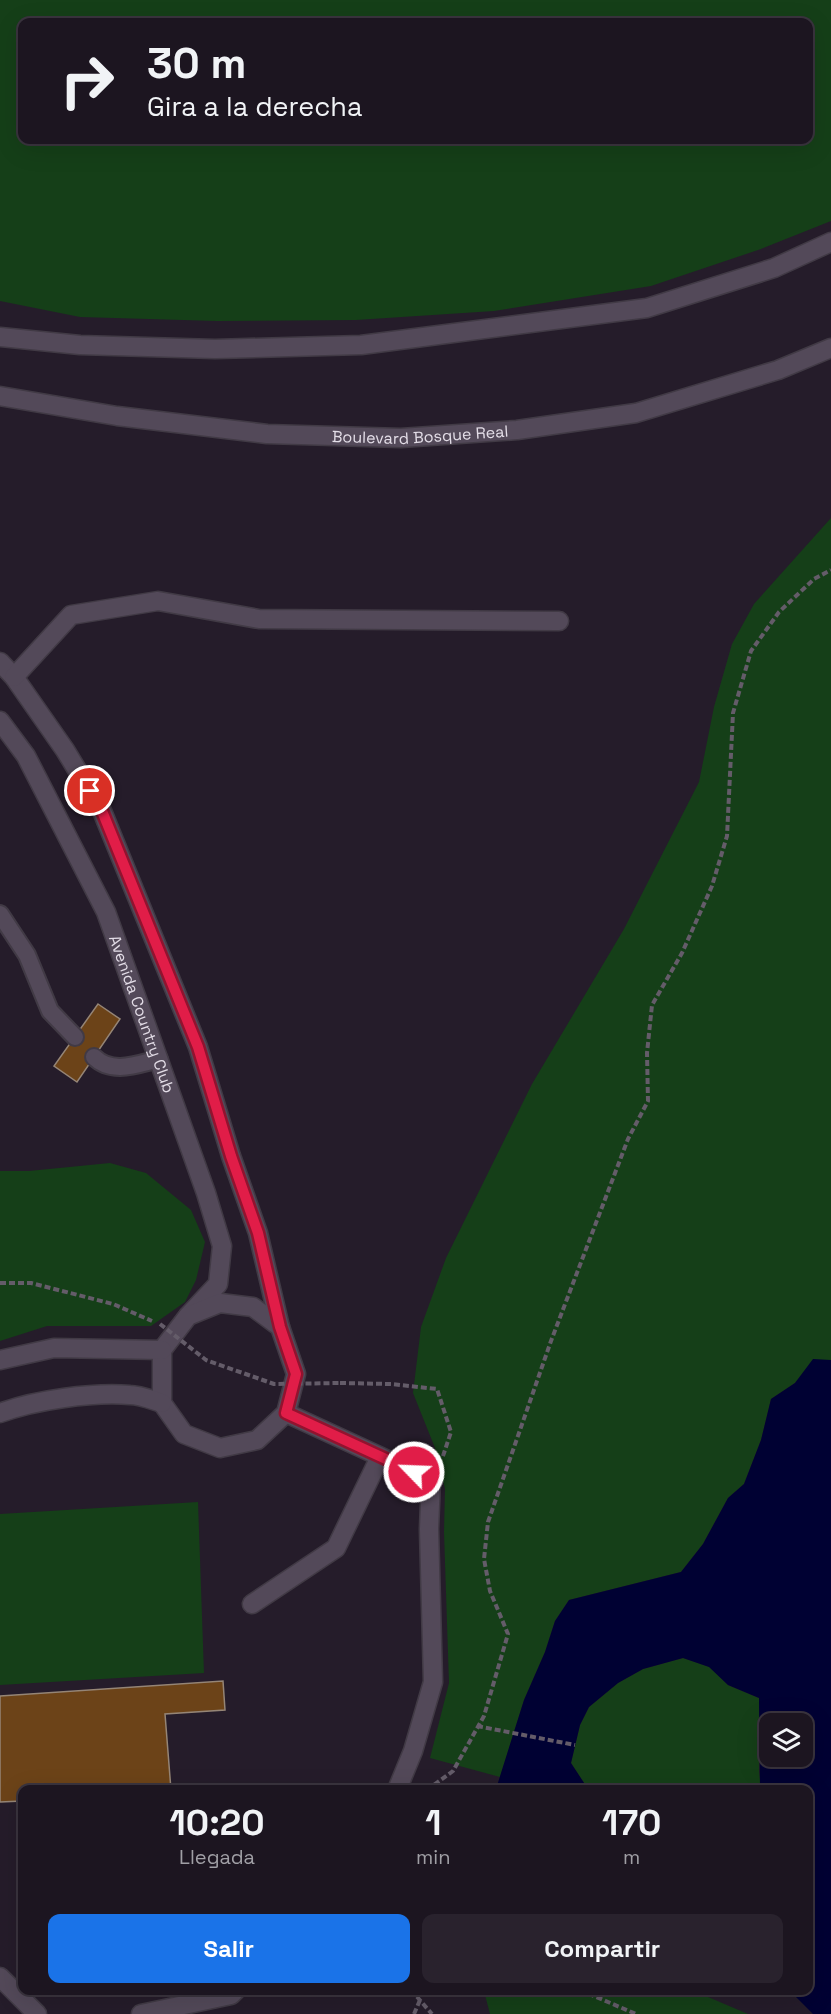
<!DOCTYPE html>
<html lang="es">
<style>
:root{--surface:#1c1520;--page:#29222d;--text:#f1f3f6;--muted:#a09fa5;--line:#3a343e;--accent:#1a73e8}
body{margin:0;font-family:"Space Grotesk",sans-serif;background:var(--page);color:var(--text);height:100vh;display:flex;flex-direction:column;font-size:22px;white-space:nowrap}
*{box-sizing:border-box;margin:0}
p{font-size:20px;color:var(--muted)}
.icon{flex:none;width:33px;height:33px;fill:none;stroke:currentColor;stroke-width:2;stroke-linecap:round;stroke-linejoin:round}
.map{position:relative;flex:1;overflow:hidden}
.side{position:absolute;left:18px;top:1785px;width:795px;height:210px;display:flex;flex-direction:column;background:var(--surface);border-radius:12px;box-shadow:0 6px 24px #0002,0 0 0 2px var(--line)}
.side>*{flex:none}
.guide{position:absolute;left:18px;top:18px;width:795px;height:126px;border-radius:12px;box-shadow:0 6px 24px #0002,0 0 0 2px var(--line);background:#1c1520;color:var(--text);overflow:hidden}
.buttons{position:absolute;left:759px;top:1713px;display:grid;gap:12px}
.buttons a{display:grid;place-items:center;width:54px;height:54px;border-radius:12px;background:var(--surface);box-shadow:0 6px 24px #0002,0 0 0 2px var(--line);font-size:30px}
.pin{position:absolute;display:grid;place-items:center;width:51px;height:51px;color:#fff;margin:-26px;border:3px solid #fff;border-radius:50%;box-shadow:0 2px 6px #0007}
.me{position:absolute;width:66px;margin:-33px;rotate:294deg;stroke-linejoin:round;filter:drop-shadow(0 0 4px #0008)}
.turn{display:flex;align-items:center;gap:21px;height:126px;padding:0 30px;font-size:27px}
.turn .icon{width:78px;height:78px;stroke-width:2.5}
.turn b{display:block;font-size:42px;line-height:51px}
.eta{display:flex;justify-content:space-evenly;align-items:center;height:102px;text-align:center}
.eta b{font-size:36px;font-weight:700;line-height:42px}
.primary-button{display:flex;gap:12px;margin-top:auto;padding:12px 30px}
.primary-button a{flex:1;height:69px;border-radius:12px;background:var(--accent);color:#fff;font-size:24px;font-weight:700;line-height:69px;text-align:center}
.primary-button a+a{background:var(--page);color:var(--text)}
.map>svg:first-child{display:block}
.green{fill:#153f18;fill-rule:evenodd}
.water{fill:#000133;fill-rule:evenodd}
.building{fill:#6c4318;stroke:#958576;stroke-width:1.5}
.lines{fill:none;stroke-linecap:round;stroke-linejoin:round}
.service-casing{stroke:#413a45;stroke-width:20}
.minor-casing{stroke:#413a45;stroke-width:21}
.tertiary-casing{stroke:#413a45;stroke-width:21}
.path{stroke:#645c69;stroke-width:4;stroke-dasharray:6 3;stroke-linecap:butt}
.service{stroke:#534959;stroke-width:16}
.minor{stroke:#534959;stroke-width:18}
.tertiary{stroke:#534959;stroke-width:18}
.path-bridge{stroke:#645c69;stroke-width:4;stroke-dasharray:6 3;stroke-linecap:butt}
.route-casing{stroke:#92132f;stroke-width:15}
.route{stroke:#e11d48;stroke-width:10}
.labels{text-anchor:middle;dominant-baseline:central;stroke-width:4.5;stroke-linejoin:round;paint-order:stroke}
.street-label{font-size:16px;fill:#e3dde7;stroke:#0c080e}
</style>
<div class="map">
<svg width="831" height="2014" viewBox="0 0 831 2014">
<rect width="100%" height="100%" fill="#251c2a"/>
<g class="green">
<path d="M0,0H831V221L761,249L651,286L494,311L356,320L217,321L80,317L0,301ZM22,22H808V140H22Z"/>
<polygon points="831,518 831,1360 813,1360 795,1383 771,1399 761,1440 744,1484 728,1498 703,1544 681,1572 569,1600 555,1621 545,1652 524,1700 500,1777 430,1758 449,1683 444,1532 445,1489 435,1448 413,1393 421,1327 446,1258 532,1084 624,929 699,782 714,707 732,644 754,604"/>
<polygon points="110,1163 146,1173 191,1210 205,1242 196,1280 185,1302 151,1326 47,1326 0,1341 0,1171 29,1171"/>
<polygon points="198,1502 204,1673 0,1685 0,1514"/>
<polygon points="683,1658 710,1667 728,1685 759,1698 759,1771 761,1788 588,1789 571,1763 580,1725 589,1707 618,1683 643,1669"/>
<polygon points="484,1991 694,1991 748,2014 490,2014"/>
</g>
<path class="water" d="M813,1359L831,1360V2014H813L790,1991L808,1990V1790L760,1789L759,1698L728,1685L709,1667L683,1658L643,1669L618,1683L589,1707L580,1725L571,1763L588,1789H496L524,1700L545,1652L555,1621L569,1600L681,1572L703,1544L728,1498L744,1484L761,1440L771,1399L795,1383ZM770,1724H802V1756H770Z"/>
<g class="building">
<polygon points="98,1004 120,1019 77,1082 54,1066"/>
<polygon points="223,1681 225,1710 165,1714 171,1790 22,1790 22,1801 0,1802 0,1696"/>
</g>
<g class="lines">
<g class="service-casing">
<g id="service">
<polyline points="0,914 27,955 50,1011 75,1037"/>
<path d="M94,1057C112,1075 138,1064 159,1059"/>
</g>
</g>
<g class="minor-casing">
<g id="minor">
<polyline points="0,662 14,677 65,750 102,811 198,1047 231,1156 258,1233 280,1327"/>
<polyline points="14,677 71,615 158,601 259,619 559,621"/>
<path id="s1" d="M0,721L26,756L106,912L206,1193L222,1246L218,1284L188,1316"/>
<polygon points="220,1303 253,1307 280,1327 296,1374 286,1413 257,1440 220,1448 184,1434 162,1403 162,1350 188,1316"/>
<polyline points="0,1360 54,1348 162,1350"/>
<path d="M0,1413C35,1400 92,1392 130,1395C140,1395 152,1400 162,1403"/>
<polyline points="286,1413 431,1480 429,1529 433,1682 413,1751 397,1790"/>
<polyline points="252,1604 336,1548 380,1457"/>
<polyline points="0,1977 37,2014"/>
<polyline points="141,2014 231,1995 236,1990"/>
</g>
</g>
<g class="tertiary-casing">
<g id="tertiary">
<polyline points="0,337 80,345 215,349 361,345 647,308 774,268 831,242"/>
<path id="s2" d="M0,396L117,416L267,434L401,438L517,430L636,413L778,370L831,348"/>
</g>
</g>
<g class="path">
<polyline points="0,1283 31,1283 113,1304 152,1321"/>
<polyline points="340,1383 391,1384 437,1389 451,1432 442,1459"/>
<polyline points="477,1726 575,1745"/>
<polyline points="427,1790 453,1771 484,1716 508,1634 490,1591 484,1559 488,1522 551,1341 628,1139 648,1101 647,1053 652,1005 682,953 712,886 727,836 733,713 751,651 779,612 814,579 831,570"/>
<polyline points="411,1990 432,2014"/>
<polyline points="580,1990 636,2014"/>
<polyline points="414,2014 420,2000"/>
</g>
<use href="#service" class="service"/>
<use href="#minor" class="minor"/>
<use href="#tertiary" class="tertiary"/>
<polyline class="path-bridge" points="160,1324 206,1360 274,1384 340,1383"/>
</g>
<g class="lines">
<g class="route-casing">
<polyline id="route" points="90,791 102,811 198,1047 231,1156 258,1233 280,1327 296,1374 286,1413 414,1472"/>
</g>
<use href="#route" class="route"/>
</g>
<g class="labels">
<g class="street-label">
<text stroke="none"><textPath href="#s2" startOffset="423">Boulevard Bosque Real</textPath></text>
<text stroke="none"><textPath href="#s1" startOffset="327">Avenida Country Club</textPath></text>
</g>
</g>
</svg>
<div class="buttons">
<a><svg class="icon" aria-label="layers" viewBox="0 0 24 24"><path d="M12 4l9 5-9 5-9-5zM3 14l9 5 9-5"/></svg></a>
</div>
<div class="pin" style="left:90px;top:791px;background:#d93025"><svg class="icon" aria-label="arrive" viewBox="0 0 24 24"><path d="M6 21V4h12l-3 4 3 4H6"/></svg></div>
<svg class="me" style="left:414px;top:1472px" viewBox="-20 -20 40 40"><circle r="17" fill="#e11d48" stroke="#fff" stroke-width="3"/><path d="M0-11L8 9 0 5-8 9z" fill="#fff"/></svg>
<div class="guide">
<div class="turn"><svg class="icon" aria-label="right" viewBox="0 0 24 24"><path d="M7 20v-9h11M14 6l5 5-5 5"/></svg><div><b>30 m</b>Gira a la derecha</div></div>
</div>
<section class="side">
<div class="eta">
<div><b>10:20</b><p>Llegada</p></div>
<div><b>1</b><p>min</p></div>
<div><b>170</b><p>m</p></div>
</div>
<div class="primary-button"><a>Salir</a><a>Compartir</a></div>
</section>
</div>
